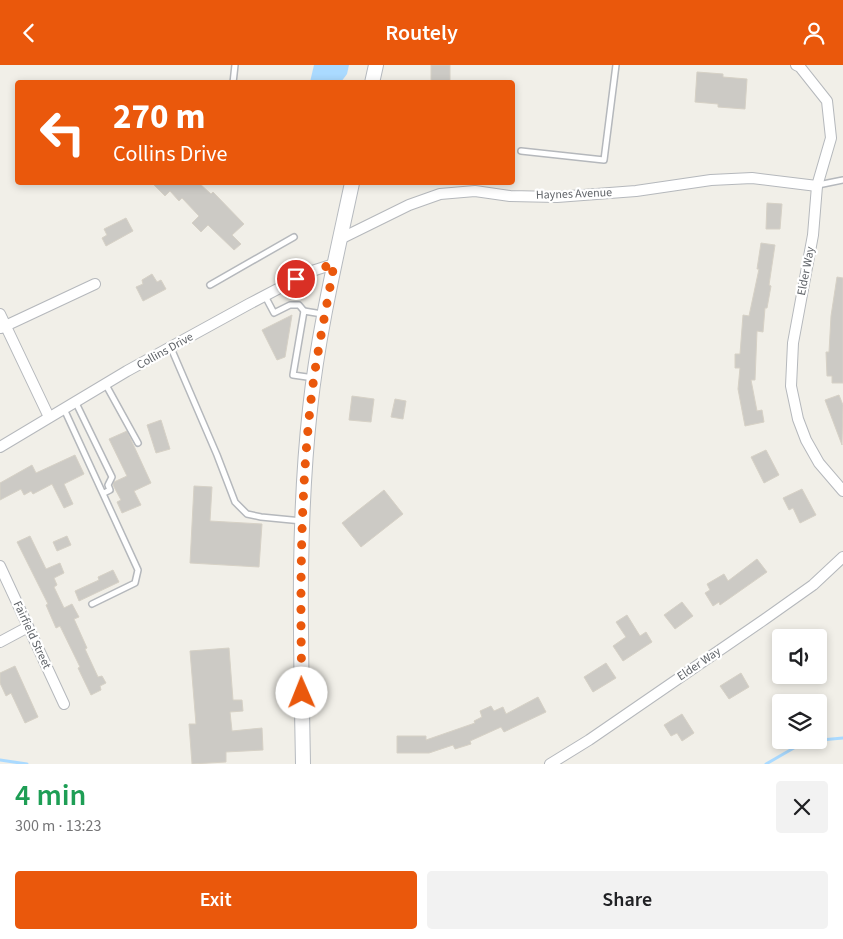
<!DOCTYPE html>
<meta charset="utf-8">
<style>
:root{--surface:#fff;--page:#f2f2f2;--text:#202124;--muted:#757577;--accent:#ea580c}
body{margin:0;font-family:"Source Sans 3",sans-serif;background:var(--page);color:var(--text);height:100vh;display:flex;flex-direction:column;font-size:19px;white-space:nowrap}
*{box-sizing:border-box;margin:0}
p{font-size:16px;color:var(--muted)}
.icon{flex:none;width:28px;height:28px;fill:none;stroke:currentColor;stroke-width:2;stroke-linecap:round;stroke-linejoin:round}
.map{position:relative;height:699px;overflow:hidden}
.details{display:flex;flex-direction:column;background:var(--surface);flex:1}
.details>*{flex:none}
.banner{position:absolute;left:15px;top:15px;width:500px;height:105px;border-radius:5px;box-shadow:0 2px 8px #0003;background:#ea580c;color:#fff;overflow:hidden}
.controls{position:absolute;left:772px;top:564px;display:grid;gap:10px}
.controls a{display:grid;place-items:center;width:55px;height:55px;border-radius:5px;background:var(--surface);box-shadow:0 2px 8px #0003;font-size:25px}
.pin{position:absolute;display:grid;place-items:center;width:42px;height:42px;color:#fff;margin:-21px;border:2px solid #fff;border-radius:50%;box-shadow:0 1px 5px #0007}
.me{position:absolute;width:55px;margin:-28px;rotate:359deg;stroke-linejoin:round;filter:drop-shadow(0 0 4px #0008)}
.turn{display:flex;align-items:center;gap:18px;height:105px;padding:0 15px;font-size:22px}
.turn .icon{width:65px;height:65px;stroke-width:2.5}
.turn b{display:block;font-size:35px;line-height:42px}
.round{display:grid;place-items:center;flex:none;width:52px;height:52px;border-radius:5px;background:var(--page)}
.summary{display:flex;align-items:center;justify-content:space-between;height:85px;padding:0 15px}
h1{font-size:30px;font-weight:600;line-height:38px;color:#1e9e55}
.cta{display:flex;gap:10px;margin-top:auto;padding:10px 15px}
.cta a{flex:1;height:58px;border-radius:5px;background:var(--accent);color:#fff;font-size:20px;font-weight:600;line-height:58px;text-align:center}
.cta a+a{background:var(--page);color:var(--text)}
header{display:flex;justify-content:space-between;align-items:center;height:65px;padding:0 15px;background:var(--accent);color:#fff;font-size:22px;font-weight:600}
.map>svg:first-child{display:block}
.water{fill:#aadaff}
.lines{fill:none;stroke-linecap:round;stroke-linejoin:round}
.stream{stroke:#aadaff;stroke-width:3}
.building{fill:#cccac5;stroke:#d6d1c6}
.lane-casing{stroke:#b5b8bc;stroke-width:8}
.street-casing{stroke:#b5b8bc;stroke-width:12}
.secondary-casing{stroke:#b6babf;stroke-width:16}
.lane{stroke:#fff;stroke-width:5}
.street{stroke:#fff;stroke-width:10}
.secondary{stroke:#fff;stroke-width:14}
.route{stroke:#ea580c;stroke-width:9;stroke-dasharray:0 16.2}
.labels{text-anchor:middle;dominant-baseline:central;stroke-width:4.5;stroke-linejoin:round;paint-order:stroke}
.street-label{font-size:12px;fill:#5f6368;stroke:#fff}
</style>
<header><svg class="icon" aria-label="back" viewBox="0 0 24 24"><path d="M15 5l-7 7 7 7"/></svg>Routely<svg class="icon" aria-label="person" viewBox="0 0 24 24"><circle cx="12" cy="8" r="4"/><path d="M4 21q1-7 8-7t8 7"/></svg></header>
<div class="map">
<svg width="843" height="699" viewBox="0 0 843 699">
<rect width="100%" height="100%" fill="#f1efe8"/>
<polygon class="water" points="314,0 349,0 347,9 341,17 310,17"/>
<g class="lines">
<g class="stream">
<polyline points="0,695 27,699"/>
<polyline points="766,699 799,680 821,675 843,673"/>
</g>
</g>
<g class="building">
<polygon points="431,0 450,0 450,16 431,18"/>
<polygon points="697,7 723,9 723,12 747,14 745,44 718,42 718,39 695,37"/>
<polygon points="152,118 199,118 211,129 213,127 244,159 232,170 241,179 234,185 208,160 201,167 192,158 199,151 182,133 179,136 170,126 165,131"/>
<polygon points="767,138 782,139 780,164 766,164"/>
<polygon points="126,153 133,166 106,181 102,173 107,170 104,164"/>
<polygon points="761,178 775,180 769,220 771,221 767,243 765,243 763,267 757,266 755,315 751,315 757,346 762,345 764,357 745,361 738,324 740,303 735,303 735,289 740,289 743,250 749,251 759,204 757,204"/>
<polygon points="152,209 157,217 161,215 166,224 143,236 136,222 143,219 142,215"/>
<polygon points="837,212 843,213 843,318 832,318 832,311 827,311 826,287 829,287 831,251"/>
<polygon points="292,250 285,292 277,295 262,265"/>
<polygon points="839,330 843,340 842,380 825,335"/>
<polygon points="352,331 374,334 371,357 349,355"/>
<polygon points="395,334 406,336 403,354 391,352"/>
<polygon points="161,355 170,384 156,388 147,360"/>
<polygon points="127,366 151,418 134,426 141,440 122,448 117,437 121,435 113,420 114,417 127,411 109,374"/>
<polygon points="766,385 779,410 764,418 751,392"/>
<polygon points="75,390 84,409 64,419 73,439 64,443 52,419 33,429 31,426 24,430 21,424 0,435 0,418 32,400 36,408"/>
<polygon points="194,421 212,422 210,456 262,459 259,502 190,498"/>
<polygon points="802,424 816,450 800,458 793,443 789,445 783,433"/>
<polygon points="384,425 403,449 361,482 342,458"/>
<polygon points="30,471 46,504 60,498 64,508 54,513 57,520 54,522 64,543 72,539 79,552 74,554 87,583 85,584 98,612 102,611 106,618 100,621 101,625 91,630 78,603 80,602 60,561 56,563 46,540 48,539 17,477"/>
<polygon points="67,471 71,480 57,486 53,477"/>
<polygon points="757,494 767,507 720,540 719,537 713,541 705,528 710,525 707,519 724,509 728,516"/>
<polygon points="113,505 119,517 79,536 75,526 99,515 98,512"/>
<polygon points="682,537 693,551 675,564 664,550"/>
<polygon points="627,550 640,571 646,567 652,577 623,596 613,581 626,572 616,557"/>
<polygon points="229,583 233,635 242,635 243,646 230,647 232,666 262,663 263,685 226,687 226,697 192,699 189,659 196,659 190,586"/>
<polygon points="606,598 616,613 593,627 584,612"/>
<polygon points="15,601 38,652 25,658 11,628 6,631 0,618 0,608"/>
<polygon points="741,608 749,622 729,634 720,621"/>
<polygon points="538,632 546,647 504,667 501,662 470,676 471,679 455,684 453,680 429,688 397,688 397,671 426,671 426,675 475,658 474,656 482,652 480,646 491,641 494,646 503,642 506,649"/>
<polygon points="682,649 694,668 682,676 677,668 671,671 664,660"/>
</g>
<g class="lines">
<g class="lane-casing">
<g id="lane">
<polyline points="233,18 235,0"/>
<polyline points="521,86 604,95 616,0"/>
<polyline points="818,120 843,115"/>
<polyline points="210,220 294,172"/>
<polyline points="265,231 274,248 290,240 299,240 304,246"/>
<polyline points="171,283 217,390 235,437 247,449 261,452 302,456"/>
<polyline points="314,313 293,310 304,246 322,249"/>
<polyline points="106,320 138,378"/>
<polyline points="76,338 112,412 108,420 110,425 104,428"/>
<polyline points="64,344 138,505 135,518 92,539"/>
</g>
</g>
<g class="street-casing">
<g id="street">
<polyline points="796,0 800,2 827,36 831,73 817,121 813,170 793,278 791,321 798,354 806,375 819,398 843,426"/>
<polyline points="340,174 409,140 440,129 475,126 510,131 557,132 636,126 711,115 752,113 817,121"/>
<polyline points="0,249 49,352"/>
<polyline points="1,263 95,219"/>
<polyline points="0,382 127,306 249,239 312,206 334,199"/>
<polyline points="0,501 64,639"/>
<polyline points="0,577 28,562"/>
<polyline points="550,699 589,675 765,554 813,520 843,492"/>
</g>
</g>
<g class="secondary-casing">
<g id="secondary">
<polyline points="372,18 376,0"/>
<path d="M303,699C301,581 297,462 310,344C318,268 336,193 352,118"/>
</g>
</g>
<use href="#lane" class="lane"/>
<use href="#street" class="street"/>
<use href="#secondary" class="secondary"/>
</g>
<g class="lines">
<path class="route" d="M296,214L312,206L334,199C326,247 315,295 310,344C300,439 300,534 302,628"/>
</g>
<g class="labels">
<g class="street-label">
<text transform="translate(574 129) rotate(-2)">Haynes Avenue</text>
<text transform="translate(806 206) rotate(-79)">Elder Way</text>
<text transform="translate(165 286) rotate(-29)">Collins Drive</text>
<text transform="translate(32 570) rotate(65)">Fairfield Street</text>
<text transform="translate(699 599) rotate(-34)">Elder Way</text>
</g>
</g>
</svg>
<div class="controls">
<a><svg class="icon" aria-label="sound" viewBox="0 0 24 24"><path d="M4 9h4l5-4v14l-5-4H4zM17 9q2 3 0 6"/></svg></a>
<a><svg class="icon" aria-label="layers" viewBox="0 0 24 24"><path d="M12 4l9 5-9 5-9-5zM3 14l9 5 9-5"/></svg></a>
</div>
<div class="pin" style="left:296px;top:214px;background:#d93025"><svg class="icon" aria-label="arrive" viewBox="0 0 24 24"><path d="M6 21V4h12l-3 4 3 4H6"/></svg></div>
<svg class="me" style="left:302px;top:628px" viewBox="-20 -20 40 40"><circle r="19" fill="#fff"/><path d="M0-13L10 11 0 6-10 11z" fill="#ea580c"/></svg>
<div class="banner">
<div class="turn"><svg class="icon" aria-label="left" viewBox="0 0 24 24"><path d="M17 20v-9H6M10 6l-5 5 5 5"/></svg><div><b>270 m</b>Collins Drive</div></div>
</div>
</div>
<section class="details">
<div class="summary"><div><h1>4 min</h1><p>300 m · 13:23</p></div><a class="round"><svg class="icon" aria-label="close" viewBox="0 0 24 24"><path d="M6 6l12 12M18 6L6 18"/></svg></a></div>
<div class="cta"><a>Exit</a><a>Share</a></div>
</section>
